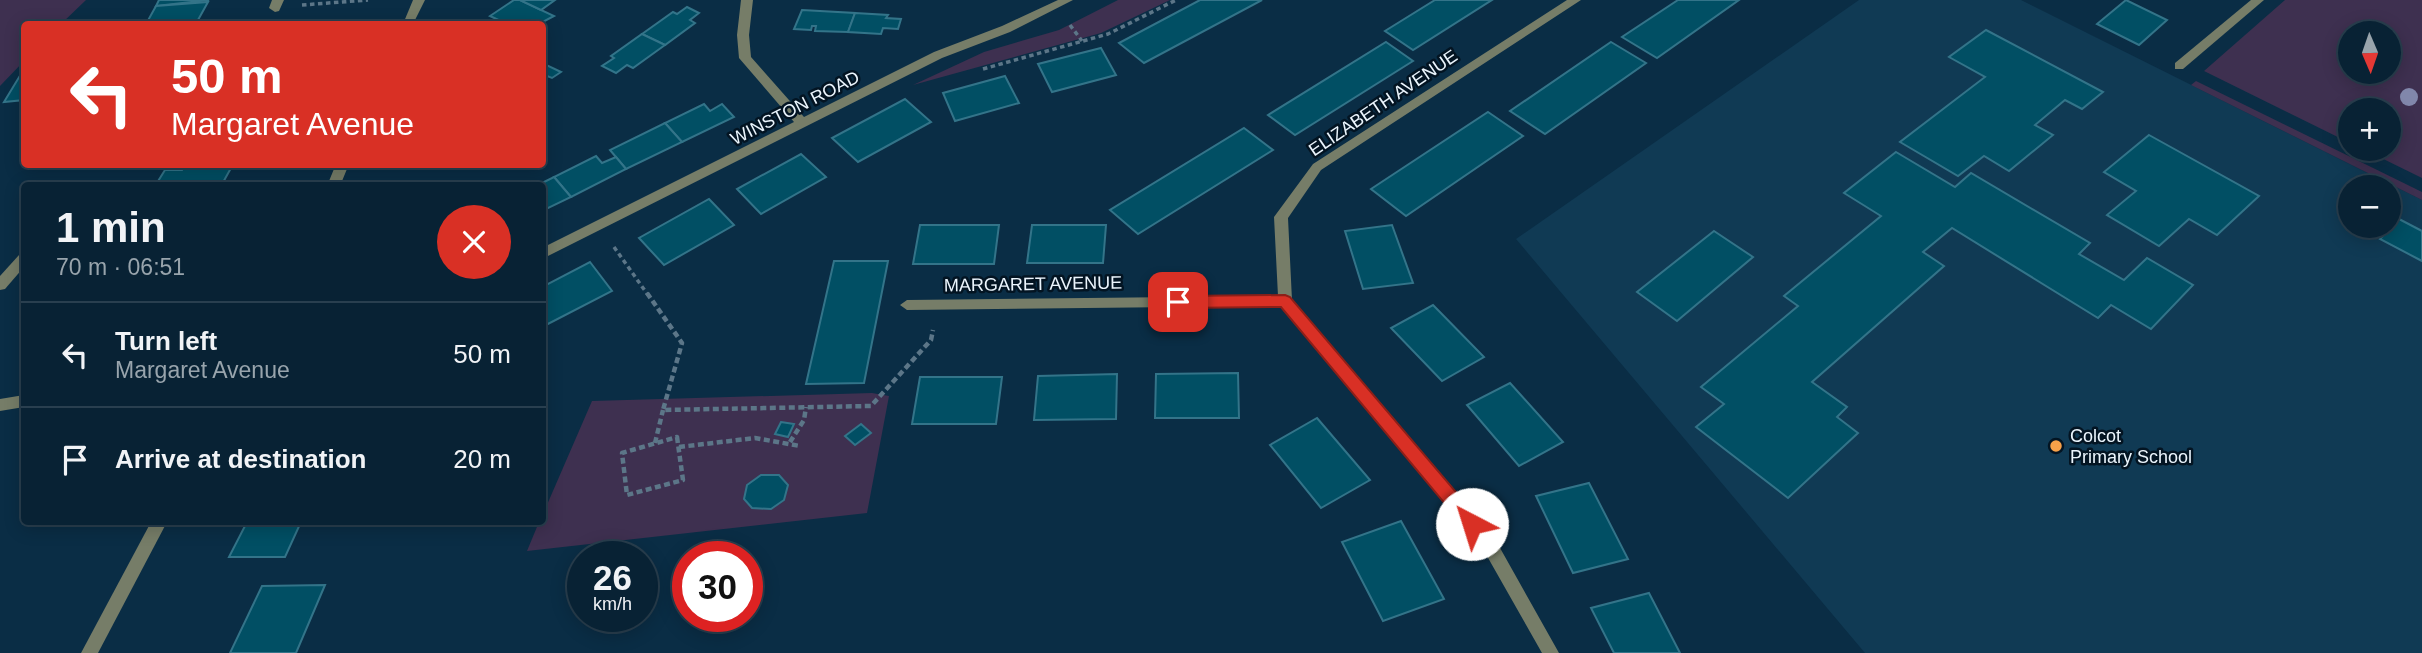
<!DOCTYPE html>
<meta charset="utf-8">
<style>
:root{--surface:#082234;--page:#112a3c;--text:#f1f3f6;--muted:#98a4ac;--line:#293f4f}
body{margin:0;font-family:Arial,sans-serif;background:var(--page);color:var(--text);height:100vh;display:flex;flex-direction:column;font-size:26px;white-space:nowrap}
*{box-sizing:border-box;margin:0}
p{font-size:23px;color:var(--muted)}
.icon{flex:none;width:38px;height:38px;fill:none;stroke:currentColor;stroke-width:2;stroke-linecap:round;stroke-linejoin:round}
.map{position:relative;flex:1;overflow:hidden}
.details{position:absolute;left:21px;top:182px;width:525px;height:343px;display:flex;flex-direction:column;background:var(--surface);border-radius:7px;box-shadow:0 4px 18px #0003,0 0 0 2px var(--line)}
.details>*{flex:none}
.guide{position:absolute;left:21px;top:21px;width:525px;height:147px;border-radius:7px;box-shadow:0 4px 18px #0003,0 0 0 2px var(--line);background:#d93025;color:#fff;overflow:hidden}
.needle{width:46px;rotate:178deg}
.tools{position:absolute;left:2338px;top:21px;display:grid;gap:14px}
.tools a{display:grid;place-items:center;width:63px;height:63px;border-radius:50%;background:var(--surface);box-shadow:0 4px 18px #0003,0 0 0 2px var(--line);font-size:35px}
.speed{position:absolute;left:567px;top:541px;display:flex;gap:14px;font-size:35px;font-weight:700;text-align:center}
.speed>*{display:grid;place-content:center;width:91px;height:91px;border-radius:50%;background:var(--surface);box-shadow:0 4px 18px #0003,0 0 0 2px var(--line);line-height:1}
.speed small{font-size:18px;font-weight:400}
.speed .limit{border:10px solid #d22;background:#fff;color:#111}
.pin{position:absolute;display:grid;place-items:center;width:60px;height:60px;color:#fff;margin:-30px;border-radius:14px;box-shadow:0 4px 10px #0006}
.me{position:absolute;width:77px;margin:-38px;rotate:320deg;stroke-linejoin:round;filter:drop-shadow(0 0 5px #0008)}
.turn{display:flex;align-items:center;gap:24px;height:147px;padding:0 35px;font-size:32px}
.turn .icon{width:91px;height:91px;stroke-width:2.5}
.turn b{display:block;font-size:49px;line-height:60px}
.round{display:grid;place-items:center;flex:none;width:74px;height:74px;border-radius:37px;background:var(--page)}
.summary{display:flex;align-items:center;justify-content:space-between;height:119px;padding:0 35px}
h1{font-size:42px;font-weight:800;line-height:52px}
ul{padding:0;list-style:none}
li{display:flex;align-items:center;gap:21px;height:105px;padding:0 35px;border-top:2px solid var(--line)}
li div{flex:1}
li b{display:block;font-size:26px}
li em{font-style:normal}
.map>svg:first-child{display:block}
.built{fill:#103a54;fill-rule:evenodd}
.green{fill:#3e3050;fill-rule:evenodd}
.building{fill:#014f64;stroke:#337489;stroke-width:2}
.lines{fill:none;stroke-linecap:round;stroke-linejoin:round}
.path-far1{stroke:#5c7688;stroke-width:3.5;stroke-dasharray:4.5 3.5;stroke-linecap:butt}
.path{stroke:#5c7688;stroke-width:4.5;stroke-dasharray:6 3.5;stroke-linecap:butt}
.service{fill:#767d68;fill-rule:evenodd}
.minor{fill:#767d68;fill-rule:evenodd}
.tertiary{fill:#767d68;fill-rule:evenodd}
.tree{fill:#8187ab}
.route{fill:#d93025;stroke:#8d1f18;stroke-width:2}
.poi-dot{fill:#f7a149;stroke:#031422;stroke-width:2.5}
.labels{text-anchor:middle;dominant-baseline:central;stroke-width:5;stroke-linejoin:round;paint-order:stroke}
.street-label{font-size:18px;fill:#ebf5fd;stroke:#031422}
.poi-label{font-size:18px;fill:#ebf5fd;stroke:#031422;text-anchor:start}
</style>
<div class="map">
<svg width="2422" height="653" viewBox="0 0 2422 653">
<rect width="100%" height="100%" fill="#0a2d45"/>
<path class="built" d="M1859,0H2021L2422,200V653H1865L1516,239ZM2350,187H2389V226H2350Z"/>
<g class="green">
<polygon points="0,0 86,0 61,24 24,24 24,61 0,86"/>
<polygon points="1118,0 1170,0 1101,33 913,85 984,52 1059,30"/>
<path d="M2285,0H2422V178L2363,149H2389V110H2350V143L2204,71ZM2389,33V72H2350V33Z"/>
<polygon points="2196,81 2422,192 2422,200 2191,85"/>
<polygon points="872,393 889,396 867,513 527,551 539,522 542,522 543,514 592,401"/>
</g>
<g class="building">
<polygon points="159,0 209,0 156,6"/>
<polygon points="514,0 520,0 554,16 539,24 507,24 490,16"/>
<polygon points="520,0 555,0 541,10"/>
<polygon points="1200,0 1262,0 1144,63 1119,43"/>
<polygon points="1435,0 1492,0 1413,50 1385,31"/>
<polygon points="1678,0 1739,0 1657,58 1622,37"/>
<polygon points="2126,0 2167,20 2139,45 2097,24"/>
<polygon points="208,2 198,20 146,24 156,6"/>
<polygon points="687,7 699,13 690,20 695,23 665,45 642,34 673,12 677,14"/>
<polygon points="802,10 855,13 848,32 815,31 816,26 812,26 811,30 794,29"/>
<polygon points="855,13 888,15 886,18 901,19 898,29 883,28 881,34 848,32"/>
<polygon points="1986,30 2103,92 2082,109 2065,100 2035,125 2053,135 2009,171 1984,156 1958,176 1900,142 1985,77 1949,57"/>
<polygon points="642,34 665,45 633,68 627,65 616,73 602,66 614,58 611,56"/>
<polygon points="1386,42 1413,61 1295,135 1268,115"/>
<polygon points="1611,42 1646,63 1545,134 1510,111"/>
<polygon points="1101,48 1116,75 1052,92 1038,64"/>
<polygon points="542,62 544,64 561,72 552,78 542,74"/>
<polygon points="24,69 24,100 4,102"/>
<polygon points="1005,76 1019,103 955,121 943,93"/>
<polygon points="905,99 931,122 858,162 832,138"/>
<polygon points="704,104 710,111 722,104 734,117 682,142 665,123"/>
<polygon points="1488,112 1523,136 1406,216 1371,189"/>
<polygon points="665,123 682,142 626,169 610,150"/>
<polygon points="1244,128 1273,150 1138,234 1110,210"/>
<polygon points="2149,135 2259,196 2217,235 2189,219 2159,246 2107,215 2136,191 2104,172"/>
<polygon points="1896,152 1955,187 1971,173 2090,243 2079,254 2124,280 2147,258 2193,285 2151,329 2111,305 2098,318 1952,228 1923,252 1944,266 1812,382 1847,407 1837,417 1858,433 1788,498 1696,427 1724,404 1701,387 1798,306 1784,296 1881,216 1844,193"/>
<polygon points="801,154 826,177 761,214 737,189"/>
<polygon points="596,156 602,163 616,157 626,169 571,197 554,177"/>
<polygon points="185,164 276,164 274,167 231,168 221,186 155,186 165,170 182,170"/>
<polygon points="554,177 571,197 542,211 542,186 536,186"/>
<polygon points="709,199 734,225 664,265 639,238"/>
<polygon points="2399,219 2422,231 2422,261 2380,239"/>
<polygon points="920,225 999,225 994,264 913,264"/>
<polygon points="1032,225 1106,225 1103,263 1027,263"/>
<polygon points="1392,225 1413,283 1363,289 1345,231"/>
<polygon points="1714,231 1753,257 1677,321 1637,292"/>
<polygon points="834,261 888,261 864,383 806,384"/>
<polygon points="590,262 612,291 542,327 542,287"/>
<polygon points="1433,305 1484,357 1442,381 1391,328"/>
<polygon points="1238,373 1239,418 1155,418 1156,374"/>
<polygon points="1117,374 1116,419 1034,420 1038,376"/>
<polygon points="920,377 1002,377 996,424 912,424"/>
<polygon points="1510,383 1563,442 1519,466 1467,405"/>
<polygon points="1317,418 1370,480 1321,508 1270,445"/>
<polygon points="781,422 794,424 788,437 775,434"/>
<polygon points="861,424 871,433 855,445 845,436"/>
<polygon points="761,475 779,475 788,485 784,500 771,509 752,508 744,499 747,485"/>
<polygon points="1589,483 1628,559 1573,573 1536,496"/>
<polygon points="1401,521 1444,599 1383,621 1342,542"/>
<polygon points="247,522 301,522 285,557 229,557"/>
<polygon points="325,585 296,653 230,653 262,586"/>
<polygon points="1649,593 1680,653 1614,653 1591,608"/>
</g>
<g class="lines">
<g class="path-far1">
<polyline points="302,5 368,0"/>
<polyline points="243,24 258,23"/>
<polyline points="1070,25 1082,41"/>
<polyline points="983,69 1108,34 1176,0"/>
<polyline points="614,247 648,295"/>
</g>
<g class="path">
<polyline points="647,293 682,343 663,410 871,406 931,340 933,330"/>
<polygon points="677,437 683,480 627,495 622,453"/>
<polyline points="790,442 804,420 806,407"/>
<polyline points="655,443 663,410"/>
<polyline points="679,447 755,438 800,446"/>
</g>
<g class="service">
<polygon points="24,254 24,267 5,289 0,290 0,276 19,255"/>
<polygon points="24,395 24,407 0,411 0,399"/>
</g>
<g class="minor">
<polygon points="272,0 284,0 279,11 275,12 269,8"/>
<polygon points="741,0 753,0 749,35 751,57 804,117 934,52 1002,26 1058,0 1073,0 1010,32 942,58 542,259 542,248 794,122 739,58 737,35"/>
<polygon points="1567,0 1581,0 1321,170 1288,218 1292,300 1495,539 1559,653 1542,653 1483,549 1281,306 907,310 900,305 907,300 1278,296 1274,217 1313,164"/>
<polygon points="2251,0 2264,0 2183,69 2175,69 2175,63"/>
</g>
<g class="tertiary">
<polygon points="413,0 425,0 413,24 403,24"/>
<polygon points="336,164 349,164 340,186 327,186"/>
<polygon points="151,522 167,522 98,653 81,653"/>
</g>
</g>
<circle class="tree" cx="2409" cy="97" r="9"/>
<polygon class="route" points="1285,295 1290,297 1478,518 1481,524 1478,529 1472,532 1466,529 1281,307 1178,308 1170,302 1178,296"/>
<circle class="poi-dot" cx="2056" cy="446" r="7"/>
<g class="labels">
<g class="street-label">
<text transform="translate(1383 103) rotate(-34)">ELIZABETH AVENUE</text>
<text transform="translate(795 108) rotate(-27)">WINSTON ROAD</text>
<text transform="translate(1033 284) rotate(-1)">MARGARET AVENUE</text>
</g>
<g class="poi-label">
<text x="2070" y="436">Colcot<tspan x="2070" dy="21">Primary School</tspan></text>
</g>
</g>
</svg>
<div class="tools">
<a><svg class="needle" viewBox="-14 -14 28 28"><path d="M0-13l5 13h-10z" fill="#e53935"/><path d="M0 13l5-13h-10z" fill="#98a4ac"/></svg></a>
<a>+</a>
<a>−</a>
</div>
<div class="speed"><div>26<small>km/h</small></div><div class="limit">30</div></div>
<div class="pin" style="left:1178px;top:302px;background:#d93025"><svg class="icon" aria-label="arrive" viewBox="0 0 24 24"><path d="M6 21V4h12l-3 4 3 4H6"/></svg></div>
<svg class="me" style="left:1472px;top:524px" viewBox="-20 -20 40 40"><circle r="19" fill="#fff"/><path d="M0-13L10 11 0 6-10 11z" fill="#d93025"/></svg>
<div class="guide">
<div class="turn"><svg class="icon" aria-label="left" viewBox="0 0 24 24"><path d="M17 20v-9H6M10 6l-5 5 5 5"/></svg><div><b>50 m</b>Margaret Avenue</div></div>
</div>
<section class="details">
<div class="summary"><div><h1>1 min</h1><p>70 m · 06:51</p></div><a class="round" style="background:#d93025;color:#fff"><svg class="icon" aria-label="close" viewBox="0 0 24 24"><path d="M6 6l12 12M18 6L6 18"/></svg></a></div>
<ul>
<li><svg class="icon" aria-label="left" viewBox="0 0 24 24"><path d="M17 20v-9H6M10 6l-5 5 5 5"/></svg><div><b>Turn left</b><p>Margaret Avenue</p></div><em>50 m</em></li>
<li><svg class="icon" aria-label="arrive" viewBox="0 0 24 24"><path d="M6 21V4h12l-3 4 3 4H6"/></svg><div><b>Arrive at destination</b></div><em>20 m</em></li>
</ul>
</section>
</div>
